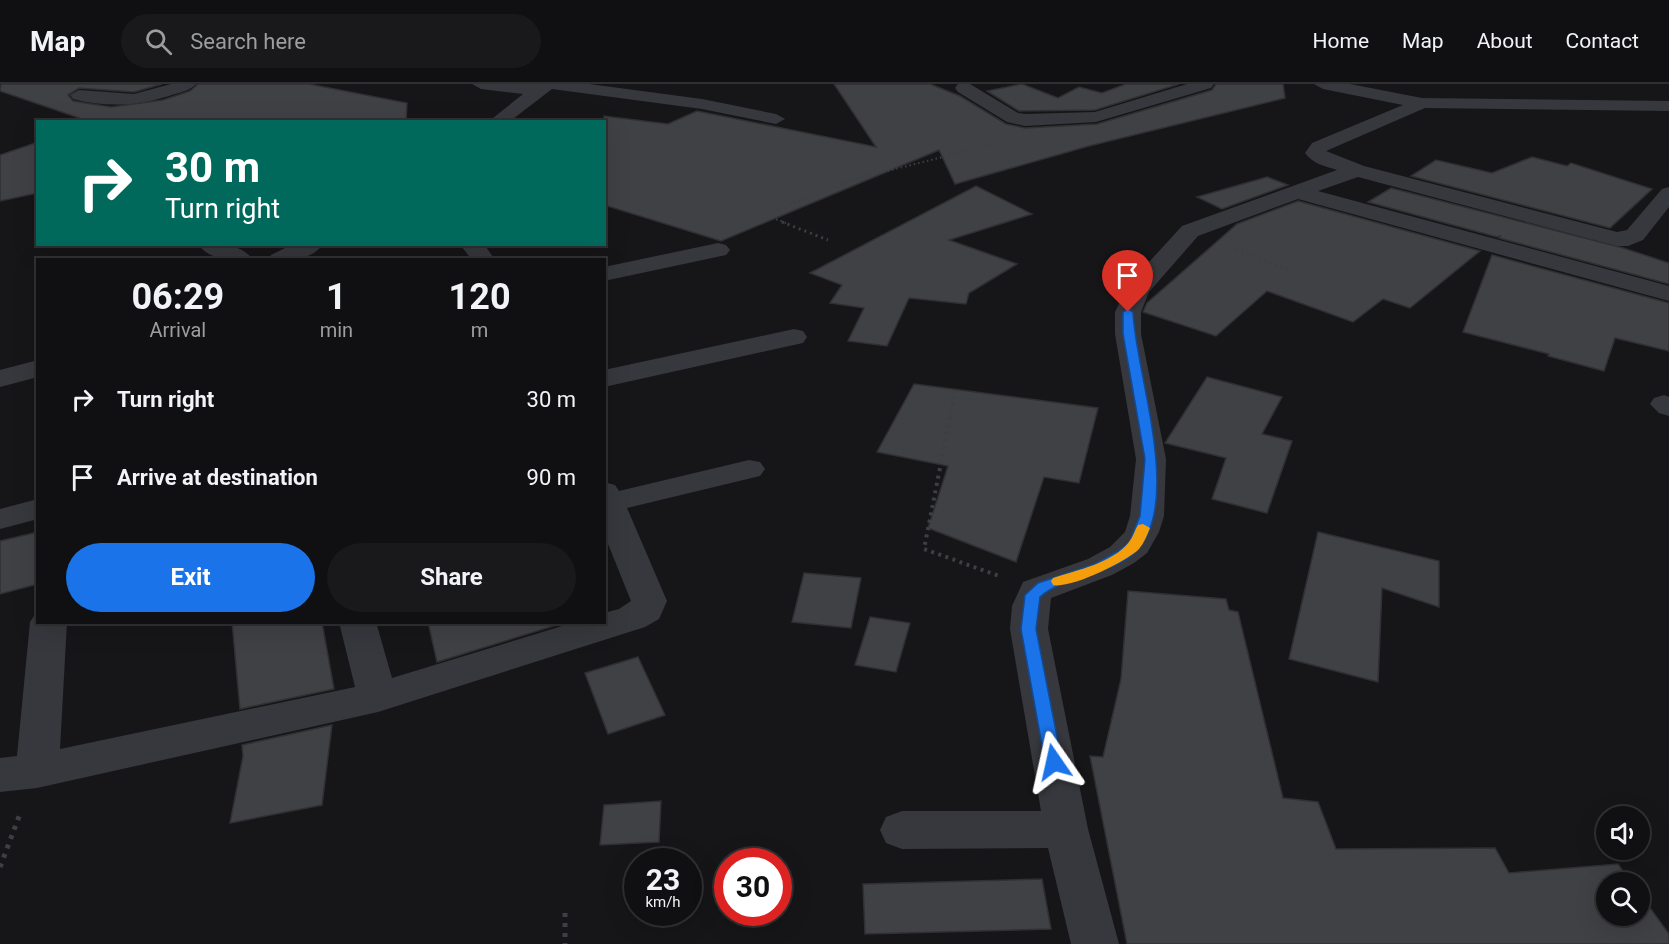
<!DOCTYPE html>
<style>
:root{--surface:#101012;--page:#19191b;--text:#f1f3f6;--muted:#9c9d9f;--line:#303032;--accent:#1a73e8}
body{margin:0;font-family:Roboto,sans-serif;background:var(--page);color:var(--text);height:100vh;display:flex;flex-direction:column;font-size:22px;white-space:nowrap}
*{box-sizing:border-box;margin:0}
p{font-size:20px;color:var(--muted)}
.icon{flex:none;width:33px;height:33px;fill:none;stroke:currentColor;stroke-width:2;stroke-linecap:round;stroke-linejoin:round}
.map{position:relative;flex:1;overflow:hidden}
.details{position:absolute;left:36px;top:174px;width:570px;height:366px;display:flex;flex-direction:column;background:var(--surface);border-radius:0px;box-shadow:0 6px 24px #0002,0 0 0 2px var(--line)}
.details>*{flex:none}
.top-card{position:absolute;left:36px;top:36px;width:570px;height:126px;border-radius:0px;box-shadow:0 6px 24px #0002,0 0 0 2px var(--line);background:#00695c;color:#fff;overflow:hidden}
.controls{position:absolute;left:1596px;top:722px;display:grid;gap:12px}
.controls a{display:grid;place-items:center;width:54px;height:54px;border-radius:50%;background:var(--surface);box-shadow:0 6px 24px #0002,0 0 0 2px var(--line);font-size:30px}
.speed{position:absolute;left:624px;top:764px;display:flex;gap:12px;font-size:30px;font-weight:700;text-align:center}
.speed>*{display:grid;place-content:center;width:78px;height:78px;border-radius:50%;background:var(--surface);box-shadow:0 6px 24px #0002,0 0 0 2px var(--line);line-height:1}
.speed small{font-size:15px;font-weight:400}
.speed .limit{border:9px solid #d22;background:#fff;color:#111}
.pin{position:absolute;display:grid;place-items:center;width:51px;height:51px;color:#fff;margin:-62px -26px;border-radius:50% 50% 50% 0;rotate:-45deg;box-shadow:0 0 6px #0007}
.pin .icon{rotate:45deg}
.me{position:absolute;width:66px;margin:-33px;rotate:349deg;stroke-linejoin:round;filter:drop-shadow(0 0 4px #0008)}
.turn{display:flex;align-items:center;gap:21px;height:126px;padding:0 30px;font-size:27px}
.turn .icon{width:78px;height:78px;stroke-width:2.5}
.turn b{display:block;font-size:42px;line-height:51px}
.eta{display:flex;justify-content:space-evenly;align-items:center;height:102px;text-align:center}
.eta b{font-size:36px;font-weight:700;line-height:42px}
.button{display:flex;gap:12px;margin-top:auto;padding:12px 30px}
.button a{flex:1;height:69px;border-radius:36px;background:var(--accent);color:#fff;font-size:24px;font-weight:700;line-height:69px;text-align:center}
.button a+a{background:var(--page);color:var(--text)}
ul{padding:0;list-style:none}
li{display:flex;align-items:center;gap:18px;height:78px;padding:0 30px}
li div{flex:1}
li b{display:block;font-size:22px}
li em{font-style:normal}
header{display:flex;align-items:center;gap:36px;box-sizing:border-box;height:84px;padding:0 30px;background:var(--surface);border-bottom:2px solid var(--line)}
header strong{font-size:28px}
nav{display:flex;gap:33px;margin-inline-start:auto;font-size:21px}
.search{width:420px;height:54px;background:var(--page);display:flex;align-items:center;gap:15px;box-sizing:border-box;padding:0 21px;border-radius:33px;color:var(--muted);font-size:22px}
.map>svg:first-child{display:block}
.building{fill:#404145;stroke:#303034;stroke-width:1.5}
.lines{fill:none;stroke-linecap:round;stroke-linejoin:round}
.path-far3{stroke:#3d3f44;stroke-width:2;stroke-dasharray:1.5 3;stroke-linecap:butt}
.path-far2{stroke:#3d3f44;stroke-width:3;stroke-dasharray:2 4;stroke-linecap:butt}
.path-far1{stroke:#3d3f44;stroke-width:4;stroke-dasharray:3 4.5;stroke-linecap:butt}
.path{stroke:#3d3f44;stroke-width:5;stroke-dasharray:4 6;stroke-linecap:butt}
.minor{fill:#37383d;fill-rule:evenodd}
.route{fill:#1a73e8;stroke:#114b97;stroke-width:1.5}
.slow{fill:#f59e0b}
</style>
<header>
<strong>Map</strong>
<div class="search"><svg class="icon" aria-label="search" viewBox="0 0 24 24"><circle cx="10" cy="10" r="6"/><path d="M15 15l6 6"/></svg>Search here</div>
<nav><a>Home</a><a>Map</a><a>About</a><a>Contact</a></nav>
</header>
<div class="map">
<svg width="1669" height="860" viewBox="0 0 1669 860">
<rect width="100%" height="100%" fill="#161618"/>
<g class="building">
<polygon points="1,0 162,0 134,8 79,4 68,11 73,17 111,23 163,16 190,7 198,0 309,0 407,19 406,38 91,38 0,7"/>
<polygon points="834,0 930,0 960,12 1006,40 1025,44 1097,40 1212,6 1216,0 1283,0 1285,14 1089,62 955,100 939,66 721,157 604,121 604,32 668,40 697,27 876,63"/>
<polygon points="1022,0 1058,14 1079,3 1102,9 1126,0 1179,0 1095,26 1019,27 987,7"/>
<polygon points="38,58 38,109 0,117 0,71"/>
<polygon points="1532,73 1567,82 1571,79 1652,105 1610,144 1411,92 1436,76 1492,89"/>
<polygon points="1267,93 1288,101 1222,125 1197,113"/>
<polygon points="976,102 1032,130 949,156 1017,180 969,209 966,220 909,214 887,262 848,257 864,224 830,219 842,201 810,189"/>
<polygon points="1391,104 1623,164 1669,179 1669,200 1499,154 1500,152 1497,153 1368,118"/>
<polygon points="1298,117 1480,167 1410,224 1383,215 1353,238 1267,207 1216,252 1143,228 1147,219 1237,140"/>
<polygon points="1492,171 1669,219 1669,267 1615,254 1604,287 1548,272 1549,270 1463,248"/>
<polygon points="1207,293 1282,313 1262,350 1292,357 1267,429 1212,415 1226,374 1165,359"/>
<polygon points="914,300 1098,324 1079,399 1044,393 1016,478 928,444 948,382 877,368"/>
<polygon points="38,448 38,500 0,510 0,457"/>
<polygon points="1318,448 1439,477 1439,523 1382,504 1378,598 1289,575"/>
<polygon points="804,489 861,494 851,544 792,538"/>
<polygon points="1128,507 1226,515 1229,526 1238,528 1283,714 1318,718 1336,765 1495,764 1509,789 1618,780 1631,798 1606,798 1606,831 1640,831 1640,810 1669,850 1669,860 1127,860 1090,672 1103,673 1121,595"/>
<polygon points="870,533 910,539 896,588 855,581"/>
<polygon points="232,538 322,538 334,605 240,625"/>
<polygon points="428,538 560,538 560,540 437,578"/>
<polygon points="638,573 665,631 608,650 585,589"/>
<polygon points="332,641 322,721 230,739 243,672 242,661"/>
<polygon points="661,717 659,758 600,761 604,721"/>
<polygon points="1042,795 1051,845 865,850 863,800"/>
</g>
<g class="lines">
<polyline class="path-far3" points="786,139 765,131 848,97 994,60"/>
<g class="path-far2">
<polyline points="782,138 828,156"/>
<polyline points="1236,165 1293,188"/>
<polyline points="953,320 956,303"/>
</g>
<polyline class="path-far1" points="953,318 924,465 999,492"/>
<g class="path">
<polyline points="0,783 20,730"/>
<polyline points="565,829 565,860"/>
</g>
<g class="minor">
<path d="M171,0H196C191,6 182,8 175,10C140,22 108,24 73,15L70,11L79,6L134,10Z"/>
<polygon points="472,0 589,0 702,15 776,30 785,35 776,40 702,25 552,5 509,38 488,38 523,10 481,5"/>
<polygon points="958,0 970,0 1018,29 1025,30 1095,28 1187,0 1214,0 1211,4 1096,38 1025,42 1007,38 958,8 955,4"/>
<path d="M1314,0H1350L1422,14L1669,17V27L1425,24L1326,67L1364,82L1617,148L1627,146L1662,105L1669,103V123L1643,156L1628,162H1617L1358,93L1318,107L1669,202V217L1298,115L1198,152L1149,208L1141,228V250L1166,375L1164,432L1159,448L1147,469L1134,479L1112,491L1051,514L1048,545L1088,745L1119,860H1071L1048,764L902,765L886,759L880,746L886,733L902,727H1041L1010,545L1012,522L1023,498L1088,475L1110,463L1125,448L1130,432L1136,375L1115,250V228L1128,201L1182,142L1337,86C1325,82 1313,80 1305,69L1312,59L1403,21L1323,5Z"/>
<polygon points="718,159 726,161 730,166 726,171 604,197 604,183"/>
<path d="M198,160C216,160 241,158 253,176C235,176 210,178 198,160Z"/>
<path d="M293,160H323C311,178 286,176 268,176L271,171Z"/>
<polygon points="464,160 484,160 495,176 472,176 462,163"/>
<polygon points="794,245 803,247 807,253 803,259 604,303 604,286"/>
<polygon points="38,276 38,293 0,303 0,286"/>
<polygon points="1664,311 1669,313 1669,332 1659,329 1650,320 1654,314"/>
<polygon points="749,376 760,378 765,385 760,392 627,424 667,517 659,535 645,543 378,628 37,704 0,708 0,674 17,672 30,538 36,529 38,538 67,538 60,665 355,603 339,538 376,538 392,594 575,538 604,538 604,529 619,525 631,517 604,450 604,398 615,401 619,407"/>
<polygon points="38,415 38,435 0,445 0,425"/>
</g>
</g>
<path class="route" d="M1128,225L1133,228C1135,290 1189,432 1128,474C1101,492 1064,492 1040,513L1036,545L1062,678L1060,683H1047L1045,678L1021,545L1025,511L1038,499L1095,480L1117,468L1129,459L1140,432L1145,375L1123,250V228Z"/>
<path class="slow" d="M1143,440L1150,444C1147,451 1144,459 1139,465C1126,478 1070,505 1053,501L1051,497L1053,494C1077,486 1113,479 1129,458C1133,453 1135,446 1138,441Z"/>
</svg>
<div class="controls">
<a><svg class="icon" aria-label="sound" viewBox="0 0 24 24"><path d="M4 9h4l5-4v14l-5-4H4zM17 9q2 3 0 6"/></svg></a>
<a><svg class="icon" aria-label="search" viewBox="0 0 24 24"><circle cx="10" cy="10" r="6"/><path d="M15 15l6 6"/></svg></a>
</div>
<div class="speed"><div>23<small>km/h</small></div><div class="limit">30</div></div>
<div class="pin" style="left:1128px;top:228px;background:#d93025"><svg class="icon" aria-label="arrive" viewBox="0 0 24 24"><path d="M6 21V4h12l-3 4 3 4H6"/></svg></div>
<svg class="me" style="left:1054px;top:678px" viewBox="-20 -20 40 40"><path d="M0-17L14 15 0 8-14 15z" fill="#1a73e8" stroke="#fff" stroke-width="4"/></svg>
<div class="top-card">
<div class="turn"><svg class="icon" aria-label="right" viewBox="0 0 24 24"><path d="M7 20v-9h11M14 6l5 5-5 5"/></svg><div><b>30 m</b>Turn right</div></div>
</div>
<section class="details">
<div class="eta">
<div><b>06:29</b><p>Arrival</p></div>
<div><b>1</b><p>min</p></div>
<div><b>120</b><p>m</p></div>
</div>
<ul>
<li><svg class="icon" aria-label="right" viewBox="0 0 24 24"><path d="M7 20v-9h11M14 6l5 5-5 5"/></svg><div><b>Turn right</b></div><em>30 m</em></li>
<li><svg class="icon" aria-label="arrive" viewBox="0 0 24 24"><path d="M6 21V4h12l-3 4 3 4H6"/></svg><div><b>Arrive at destination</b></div><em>90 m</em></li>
</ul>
<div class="button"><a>Exit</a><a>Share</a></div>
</section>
</div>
